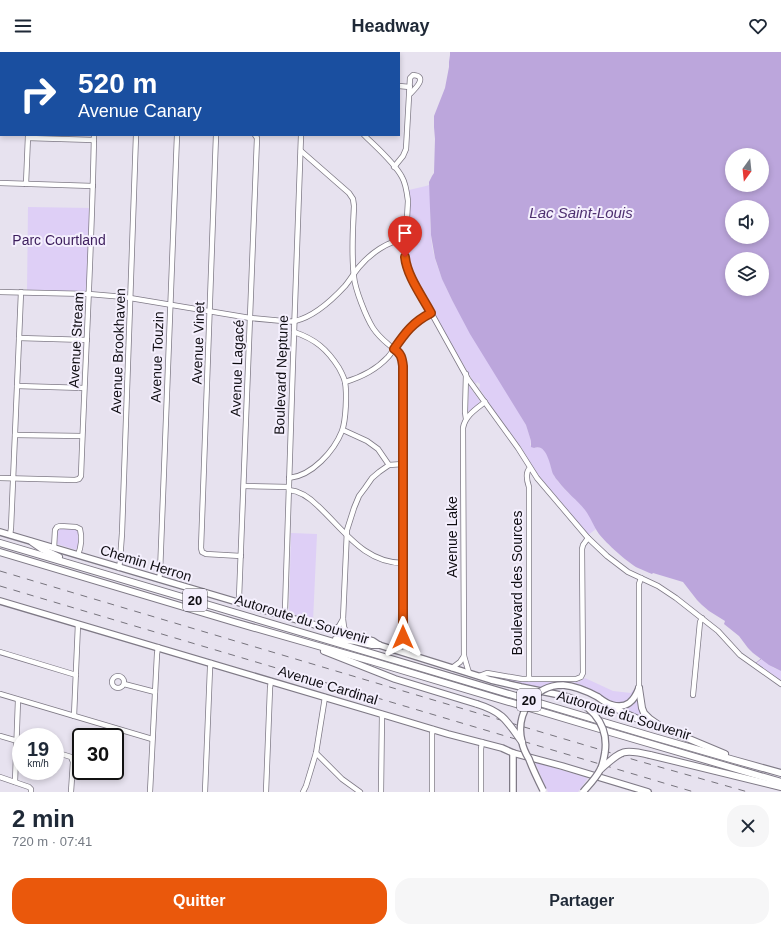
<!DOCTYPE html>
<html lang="fr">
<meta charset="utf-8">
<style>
:root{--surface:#fff;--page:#f6f6f7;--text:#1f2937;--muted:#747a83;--accent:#ea580c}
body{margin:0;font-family:Helvetica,sans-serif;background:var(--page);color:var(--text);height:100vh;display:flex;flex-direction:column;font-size:15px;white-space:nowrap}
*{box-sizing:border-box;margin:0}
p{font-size:13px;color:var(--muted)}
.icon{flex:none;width:22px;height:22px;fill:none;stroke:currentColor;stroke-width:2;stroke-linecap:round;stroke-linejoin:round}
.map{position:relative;height:740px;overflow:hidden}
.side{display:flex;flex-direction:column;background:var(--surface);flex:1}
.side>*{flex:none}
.top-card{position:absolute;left:0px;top:0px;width:400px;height:84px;box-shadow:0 2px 6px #0003;background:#1a4fa0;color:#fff;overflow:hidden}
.needle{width:26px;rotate:195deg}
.fabs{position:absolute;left:725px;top:96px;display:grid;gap:8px}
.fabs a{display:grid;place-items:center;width:44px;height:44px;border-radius:50%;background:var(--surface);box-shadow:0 2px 6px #0003;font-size:20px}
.speed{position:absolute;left:12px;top:676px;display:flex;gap:8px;font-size:20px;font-weight:700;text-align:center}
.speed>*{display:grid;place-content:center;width:52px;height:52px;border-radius:50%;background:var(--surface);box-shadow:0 2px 6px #0003;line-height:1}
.speed small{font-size:10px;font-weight:400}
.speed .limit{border:2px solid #111;border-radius:6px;background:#fff;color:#111}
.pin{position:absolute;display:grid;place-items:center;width:34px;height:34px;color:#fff;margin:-41px -17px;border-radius:50% 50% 50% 0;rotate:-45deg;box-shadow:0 0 4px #0007}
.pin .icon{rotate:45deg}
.me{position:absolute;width:44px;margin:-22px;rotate:0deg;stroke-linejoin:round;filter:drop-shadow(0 0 3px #0008)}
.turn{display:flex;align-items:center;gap:14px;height:84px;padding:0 12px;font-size:18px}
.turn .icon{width:52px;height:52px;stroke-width:2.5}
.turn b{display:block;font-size:28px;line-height:34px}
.round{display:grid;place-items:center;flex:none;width:42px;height:42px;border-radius:16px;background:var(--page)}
.head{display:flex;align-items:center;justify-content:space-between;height:68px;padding:0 12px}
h1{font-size:24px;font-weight:700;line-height:30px}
.action{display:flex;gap:8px;margin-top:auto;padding:8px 12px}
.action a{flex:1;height:46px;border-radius:16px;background:var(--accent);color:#fff;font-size:16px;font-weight:700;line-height:46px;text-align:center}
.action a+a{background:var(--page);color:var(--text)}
header{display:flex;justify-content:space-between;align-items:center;height:52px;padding:0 12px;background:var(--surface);font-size:18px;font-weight:700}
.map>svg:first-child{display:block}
.green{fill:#decff6}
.water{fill:#bca6dc;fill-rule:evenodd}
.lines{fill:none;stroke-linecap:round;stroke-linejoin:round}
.stream{stroke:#bca6dc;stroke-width:1}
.minor-casing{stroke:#7f7a86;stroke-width:6}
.major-casing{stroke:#7f7a86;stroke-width:8}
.highway-casing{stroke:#7f7a86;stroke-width:8}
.minor{stroke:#fff;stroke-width:4.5}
.major{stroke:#fff;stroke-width:5.5}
.highway{stroke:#fff;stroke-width:6}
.rail{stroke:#77747d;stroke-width:1;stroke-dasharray:7 7;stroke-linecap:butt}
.major-bridge-casing{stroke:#7f7a86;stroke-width:8;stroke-linecap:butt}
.highway-bridge-casing{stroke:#7f7a86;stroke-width:8;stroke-linecap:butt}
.major-bridge{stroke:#fff;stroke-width:5.5}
.highway-bridge{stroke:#fff;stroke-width:6}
.route-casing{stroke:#983908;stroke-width:10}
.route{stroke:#ea580c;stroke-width:7}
.labels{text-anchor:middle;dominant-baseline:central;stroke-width:4;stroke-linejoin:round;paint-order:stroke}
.shield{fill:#f4effd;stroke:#535058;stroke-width:1}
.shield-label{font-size:13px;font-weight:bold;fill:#0e0c11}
.park-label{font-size:14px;fill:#3c1d5c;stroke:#f4effd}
.street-label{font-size:14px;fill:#0e0c11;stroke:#f4effd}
.water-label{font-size:15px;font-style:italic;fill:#4e3070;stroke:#f4effd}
</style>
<header><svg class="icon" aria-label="menu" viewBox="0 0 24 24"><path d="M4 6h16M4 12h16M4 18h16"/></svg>Headway<svg class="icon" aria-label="heart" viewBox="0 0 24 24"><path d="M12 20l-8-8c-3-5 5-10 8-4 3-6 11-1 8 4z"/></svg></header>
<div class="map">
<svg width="781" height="740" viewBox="0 0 781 740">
<rect width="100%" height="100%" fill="#e7e2ef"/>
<g class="green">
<path d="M429,133C432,149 429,166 431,183C432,206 442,227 452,248L526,373L531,389L530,393L534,396C549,390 550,417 555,425C564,440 580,449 589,463C592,467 593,472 596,477L588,483L538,423L522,397L485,346V345L479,336L480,334V332L477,330L476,332L473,329L429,253L412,220L409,211L408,204V185H409L410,149L409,138L426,134Z"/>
<polygon points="28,155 92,156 87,239 27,240"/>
<polygon points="469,334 480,349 479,351 469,360 468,358"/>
<polygon points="61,476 76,477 78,478 78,495 76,498 60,493 57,492 58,479"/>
<polygon points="291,481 317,482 313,569 295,563 295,562 290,562 289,560"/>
<polygon points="762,607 774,616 781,619 781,629 757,612"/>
<polygon points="488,623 522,629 554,630 539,636 507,630 493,625"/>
<polygon points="585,626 613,639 631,641 633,638 635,638 633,645 626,650 622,652 612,651 586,635 570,629 578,630"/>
<path d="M638,646L647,667L646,669L620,657C629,656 633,655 638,646Z"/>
<polygon points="535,710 588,726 578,740 548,740 546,736"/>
</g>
<g class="water">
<polygon points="177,0 364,0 356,1 178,1"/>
<path d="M450,0H781V619L769,613L753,601L748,596L739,584L724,572L725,569L709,559L702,553L697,548L683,530L653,521L652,522C647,520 643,518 638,516C628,511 606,491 599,482C594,475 591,466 585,458C577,448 566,440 558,429C556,427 555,425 553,422C550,414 547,391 534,396L531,395V389L526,373L470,282L452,248L442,227L435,206L431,183L429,130L432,124L434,121L435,87L434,75V64L445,36L449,15V10L450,3ZM732,103H762V133H732ZM732,155H762V185H732ZM732,207H762V237H732Z"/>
</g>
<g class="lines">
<polyline class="stream" points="756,611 761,607"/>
<g class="minor-casing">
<g id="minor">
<polyline points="83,0 88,1"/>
<polyline points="165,0 166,1"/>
<polyline points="98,1 98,0"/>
<polyline points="0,26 1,26"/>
<polyline points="399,34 410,35"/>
<polyline points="216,83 201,496 202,500 206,502 241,504"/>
<path d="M364,83C376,95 394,110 402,125C406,132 407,141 408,149L405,201L407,213L411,223L428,255L468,327L518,396L537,426L588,486L607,504L628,520L658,534L676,546L718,579L740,603L781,632"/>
<polyline points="28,86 94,88"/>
<path d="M301,99L349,141L353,147L354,154C353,177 351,201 354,225C355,237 366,265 373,276C377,282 382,287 388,292C394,298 399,298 402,307L403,585L404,594L408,602"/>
<path d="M394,115L403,104L406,97L410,26L413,23C429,24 414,38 410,42"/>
<polyline points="0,131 93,134"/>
<polyline points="26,132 28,84"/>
<path d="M0,240L89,242L124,245L250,266C261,267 272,268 283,269C287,269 292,270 295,269C313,265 333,247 345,234C350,228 354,221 359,215C369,203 389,187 406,188"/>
<polyline points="19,286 87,288"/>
<polyline points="466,322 465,360 466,367"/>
<path d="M345,330C362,325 376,318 388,305C394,298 398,290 404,282C411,273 421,266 431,261"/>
<polyline points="17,334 84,336"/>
<polyline points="343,378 367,389 378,397 389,413"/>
<polyline points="15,383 82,384"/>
<path d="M0,426L75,428L79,427L81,424C85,311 92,197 94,83"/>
<path d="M289,426C312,424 334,399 342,379C346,368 347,341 345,330C344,325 341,320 339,316C327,297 315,287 294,280"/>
<polyline points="244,434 289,435"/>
<path d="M289,438C301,439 310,446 318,454C344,478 364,511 403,511"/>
<polyline points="10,483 11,476 21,240"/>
<path d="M54,496L55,478L57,475L60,474L76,475L80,477C82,485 81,495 78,503"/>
<polyline points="119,516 120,509 122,481 136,83"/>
<polyline points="159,527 160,521 177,83"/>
<polyline points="238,551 239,546 257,86 255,83"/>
<path d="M284,564L285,558C290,400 295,241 301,83"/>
<polyline points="333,578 339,574 343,567"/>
<polyline points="347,582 344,575 343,567 347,478 354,456 359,444 365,436 372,426 379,420 389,413 403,412"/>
<polyline points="391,597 399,592 403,585"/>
<polyline points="0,600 76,623"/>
<polyline points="452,616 460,610 464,604"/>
<path d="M469,621L464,604L463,376C465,364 476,357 485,350"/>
<circle cx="118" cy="630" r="6"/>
<polyline points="479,624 487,621 522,627 576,627 581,625 583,621 582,497 583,493 588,486"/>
<path d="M529,627V435C527,429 525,420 530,416"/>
<polyline points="124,632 155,640"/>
<polyline points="639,636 639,532 641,526"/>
<polyline points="0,642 152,687"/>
<polyline points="693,643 700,570 702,566"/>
<polyline points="74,664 78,572"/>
<polyline points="0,684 21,690"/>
<polyline points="55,700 71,705 73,710 71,740"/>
<polyline points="316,701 342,727 360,740"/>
<polyline points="0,725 29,735 31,737 31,740"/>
<polyline points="15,730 18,648"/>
<path d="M150,740C152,694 155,648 157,602L158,595"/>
<polyline points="205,740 210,616 211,611"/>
<polyline points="266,740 270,636 271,629"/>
<polyline points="303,740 306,734 316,701 325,645"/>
<polyline points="381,740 382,662"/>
<polyline points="432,740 432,682 433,677"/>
<polyline points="481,740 481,697 482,690"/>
</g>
</g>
<g class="major-casing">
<g id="major">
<polyline points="0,480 301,569 363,586 373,589 379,593 491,628 521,635 560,643"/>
<polyline points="0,549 388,664 448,682 502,696 513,701 562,714 648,740"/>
<path d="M598,645C602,648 607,652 612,653C627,657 634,649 639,636"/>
<polyline points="513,740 513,701"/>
</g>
</g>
<g class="highway-casing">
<g id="highway">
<polyline points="32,490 42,497 59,505"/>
<polyline points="0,491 654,685 734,708 781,721"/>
<polyline points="0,500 234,570 371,609 610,680 781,730"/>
<polyline points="336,587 355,589 372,593 379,593"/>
<polyline points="324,599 395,627 477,652"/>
<polyline points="639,636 642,656 644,661 650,667 663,676 725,702"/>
<polyline points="611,653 622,660 654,674 657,675"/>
<polyline points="650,703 781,735"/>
</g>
</g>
<use href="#minor" class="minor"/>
<use href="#major" class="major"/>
<use href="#highway" class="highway"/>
<g class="rail">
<polyline points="0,519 635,708 748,740"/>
<polyline points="0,534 694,740"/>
</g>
<g class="major-bridge-casing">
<g id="major-bridge">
<path d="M560,643C588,649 609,670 605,700C604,706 603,713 600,718C596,726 589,733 583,740"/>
<path d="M543,738C538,728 533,718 529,707C526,702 523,696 522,690C515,663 533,633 563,633C575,634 587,639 598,645"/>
</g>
</g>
<g class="highway-bridge-casing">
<g id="highway-bridge">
<path d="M477,652C503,660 507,669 522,690"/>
<path d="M601,717C621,699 622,696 650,703"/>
</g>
</g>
<use href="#major-bridge" class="major-bridge"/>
<use href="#highway-bridge" class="highway-bridge"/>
</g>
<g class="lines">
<g class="route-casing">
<path id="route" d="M403,585V314C402,306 401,301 394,297C405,281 413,270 431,261C422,244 407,224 405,205"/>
</g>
<use href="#route" class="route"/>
</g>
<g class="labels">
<g class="shield">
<rect x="183" y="537" width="24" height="22" rx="3"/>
<rect x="517" y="637" width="24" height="22" rx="3"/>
</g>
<g class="shield-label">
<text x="195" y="548">20</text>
<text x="529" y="648">20</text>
</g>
<g class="park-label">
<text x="59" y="188">Parc Courtland</text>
</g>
<g class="street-label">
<text transform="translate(76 288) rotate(-87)">Avenue Stream</text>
<text transform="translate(198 291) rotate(-88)">Avenue Vinet</text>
<text transform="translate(118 299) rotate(-88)">Avenue Brookhaven</text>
<text transform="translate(157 305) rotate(-88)">Avenue Touzin</text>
<text transform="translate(237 316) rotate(-88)">Avenue Lagacé</text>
<text transform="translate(281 323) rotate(-88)">Boulevard Neptune</text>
<text transform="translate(452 485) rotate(-90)">Avenue Lake</text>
<text transform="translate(146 511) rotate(17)">Chemin Herron</text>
<text transform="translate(517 531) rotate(-90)">Boulevard des Sources</text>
<text transform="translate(302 567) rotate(17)">Autoroute du Souvenir</text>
<text transform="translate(328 633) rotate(17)">Avenue Cardinal</text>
<text transform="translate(624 663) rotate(17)">Autoroute du Souvenir</text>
</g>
<g class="water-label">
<text x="581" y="160">Lac Saint-Louis</text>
</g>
</g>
</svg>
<div class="fabs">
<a><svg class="needle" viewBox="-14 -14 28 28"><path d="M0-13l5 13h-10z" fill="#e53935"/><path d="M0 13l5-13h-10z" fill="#747a83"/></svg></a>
<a><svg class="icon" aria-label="sound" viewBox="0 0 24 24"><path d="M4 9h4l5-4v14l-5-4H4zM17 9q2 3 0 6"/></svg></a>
<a><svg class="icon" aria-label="layers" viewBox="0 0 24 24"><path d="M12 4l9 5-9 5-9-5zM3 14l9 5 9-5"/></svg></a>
</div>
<div class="speed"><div>19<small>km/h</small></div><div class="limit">30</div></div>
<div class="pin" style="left:405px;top:205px;background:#d93025"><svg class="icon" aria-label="arrive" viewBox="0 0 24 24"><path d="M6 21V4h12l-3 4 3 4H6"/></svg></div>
<svg class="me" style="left:403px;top:585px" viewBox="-20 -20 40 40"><path d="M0-17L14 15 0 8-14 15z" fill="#ea580c" stroke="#fff" stroke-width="4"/></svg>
<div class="top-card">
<div class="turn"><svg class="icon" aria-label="right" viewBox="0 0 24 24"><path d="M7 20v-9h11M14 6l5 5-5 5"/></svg><div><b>520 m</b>Avenue Canary</div></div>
</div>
</div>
<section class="side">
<div class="head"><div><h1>2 min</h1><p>720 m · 07:41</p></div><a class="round"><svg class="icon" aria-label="close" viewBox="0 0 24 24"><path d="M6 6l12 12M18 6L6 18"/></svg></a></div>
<div class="action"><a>Quitter</a><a>Partager</a></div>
</section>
